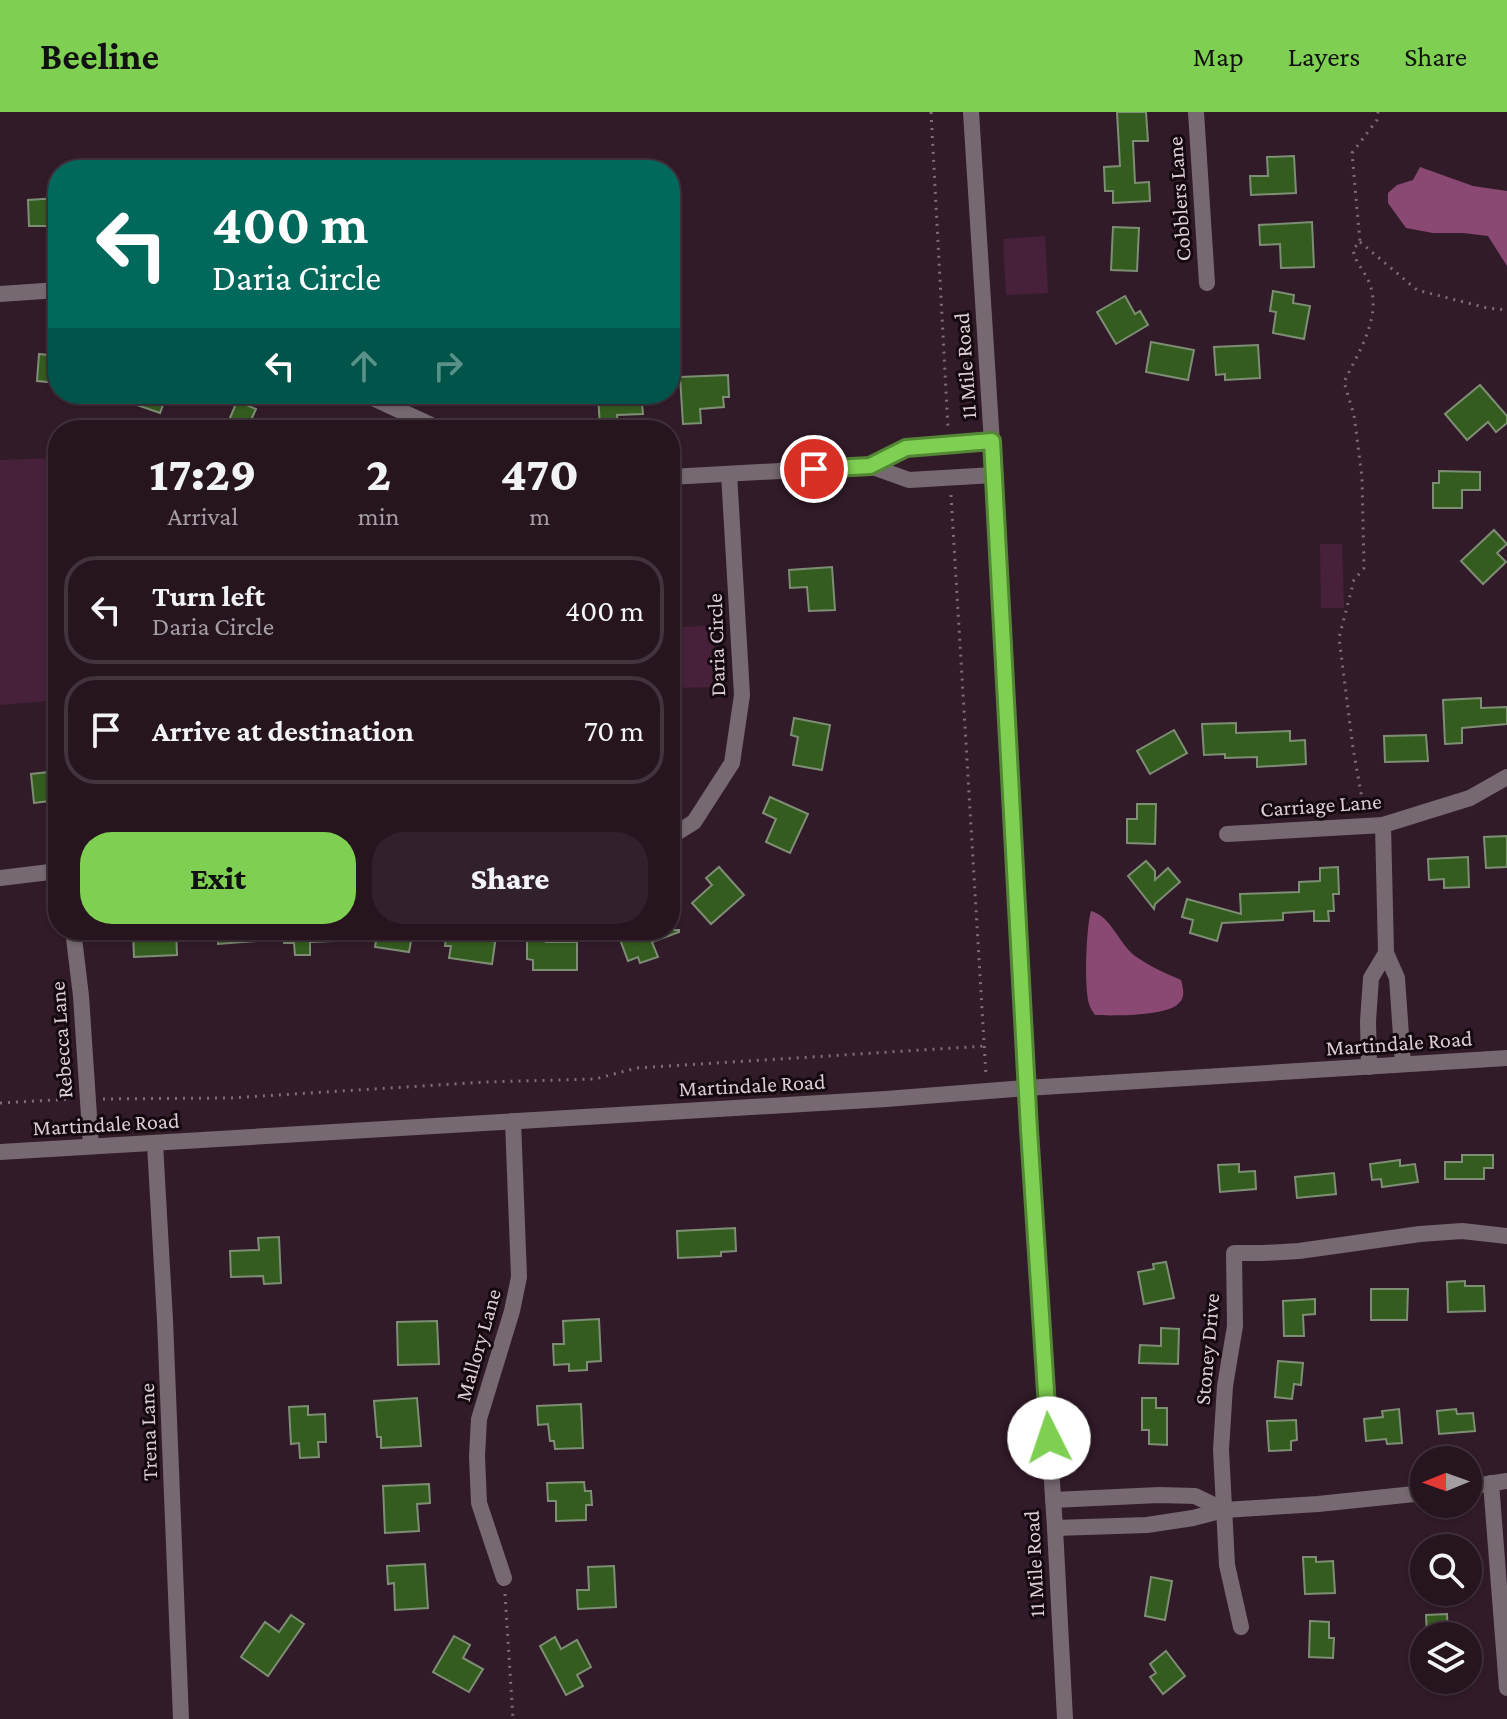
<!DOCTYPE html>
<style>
:root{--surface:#26141f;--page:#32212c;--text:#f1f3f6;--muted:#a49ea4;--line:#42333d;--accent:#7fd052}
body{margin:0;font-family:"Crimson Pro",serif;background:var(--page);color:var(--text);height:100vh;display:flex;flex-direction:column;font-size:30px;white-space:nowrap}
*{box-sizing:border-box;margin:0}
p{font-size:26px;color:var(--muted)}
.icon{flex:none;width:44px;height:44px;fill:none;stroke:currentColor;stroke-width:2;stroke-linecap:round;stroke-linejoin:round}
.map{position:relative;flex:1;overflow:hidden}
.details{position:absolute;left:48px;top:308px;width:632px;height:520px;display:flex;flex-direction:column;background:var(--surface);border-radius:32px;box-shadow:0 2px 6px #0004,0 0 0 2px var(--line)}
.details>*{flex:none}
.banner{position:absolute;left:48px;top:48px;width:632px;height:244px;border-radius:32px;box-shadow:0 2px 6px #0004,0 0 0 2px var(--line);background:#00695c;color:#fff;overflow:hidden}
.needle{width:52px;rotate:269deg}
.controls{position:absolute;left:1410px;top:1334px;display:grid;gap:16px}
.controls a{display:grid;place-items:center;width:72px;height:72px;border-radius:50%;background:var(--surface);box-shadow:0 2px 6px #0004,0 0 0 2px var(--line);font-size:40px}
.pin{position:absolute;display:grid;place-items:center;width:68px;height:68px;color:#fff;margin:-34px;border:4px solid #fff;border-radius:50%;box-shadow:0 2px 8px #0007}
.me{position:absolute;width:88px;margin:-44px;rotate:356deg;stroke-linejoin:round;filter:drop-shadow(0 0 6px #0008)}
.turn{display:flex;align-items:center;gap:28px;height:168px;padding:0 32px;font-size:36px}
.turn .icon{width:104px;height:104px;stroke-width:2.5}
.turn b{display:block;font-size:56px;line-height:68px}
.lanes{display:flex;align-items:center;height:76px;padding:0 32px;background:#0003;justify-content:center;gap:40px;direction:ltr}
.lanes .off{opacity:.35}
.eta{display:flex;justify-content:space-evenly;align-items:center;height:136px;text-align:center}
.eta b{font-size:48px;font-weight:800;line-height:56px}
.action{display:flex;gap:16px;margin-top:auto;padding:16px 32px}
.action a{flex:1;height:92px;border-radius:32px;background:var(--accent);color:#111;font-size:32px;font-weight:800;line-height:92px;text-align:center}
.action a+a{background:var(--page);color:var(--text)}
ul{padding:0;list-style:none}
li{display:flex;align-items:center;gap:24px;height:108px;margin:0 16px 12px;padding:0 16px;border:4px solid var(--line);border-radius:32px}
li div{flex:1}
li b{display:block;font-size:30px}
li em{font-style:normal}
header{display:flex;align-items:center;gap:48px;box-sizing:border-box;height:112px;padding:0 40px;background:var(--accent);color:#111}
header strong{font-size:38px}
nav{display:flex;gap:44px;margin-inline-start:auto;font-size:28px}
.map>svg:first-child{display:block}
.green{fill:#47213a}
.water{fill:#894972}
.building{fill:#355c1f;stroke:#7d8e75;stroke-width:2}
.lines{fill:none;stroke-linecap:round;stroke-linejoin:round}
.path{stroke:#806c78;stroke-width:3;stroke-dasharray:2 6;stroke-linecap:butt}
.minor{stroke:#766971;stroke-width:16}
.tertiary{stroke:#766971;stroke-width:16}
.route-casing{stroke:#538735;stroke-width:20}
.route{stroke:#7fd052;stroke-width:14}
.labels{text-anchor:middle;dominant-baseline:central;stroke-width:6;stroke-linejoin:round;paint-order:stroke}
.street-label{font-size:22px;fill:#dcccd5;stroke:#13090f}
</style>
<header>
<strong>Beeline</strong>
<nav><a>Map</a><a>Layers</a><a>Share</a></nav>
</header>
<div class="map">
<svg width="1507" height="1607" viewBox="0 0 1507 1607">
<rect width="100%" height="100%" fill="#321b29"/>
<g class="green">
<polygon points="1045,124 1048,181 1006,183 1003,127"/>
<polygon points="58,346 58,588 0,593 0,348"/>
<polygon points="1320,432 1342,432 1344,496 1321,496"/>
<polygon points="713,514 718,575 670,576 670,515"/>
</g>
<g class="water">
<polygon points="1420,55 1473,74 1507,79 1507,154 1488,124 1463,121 1433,121 1406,116 1388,91 1388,81 1397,73 1413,68"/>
<path d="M1091,799C1111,804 1119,832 1135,844C1149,854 1165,861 1181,868C1183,876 1186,886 1178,892C1166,904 1112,904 1095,903C1093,900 1090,896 1089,892C1084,874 1086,817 1091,799Z"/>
</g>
<g class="building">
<polygon points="1117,0 1146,0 1148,29 1133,29 1135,71 1149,70 1150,89 1113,91 1113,79 1105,79 1104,55 1120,54"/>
<polygon points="1294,44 1296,81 1251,83 1250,64 1268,64 1267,45"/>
<polygon points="58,86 58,114 29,114 28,88"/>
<polygon points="1312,110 1314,155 1281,156 1280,132 1260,133 1259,113"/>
<polygon points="1113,115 1139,116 1137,159 1111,158"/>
<polygon points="1273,179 1294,183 1293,191 1310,194 1304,227 1273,221 1276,200 1270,199"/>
<polygon points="1125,184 1135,202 1140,199 1148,213 1116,232 1097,200"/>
<polygon points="1151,230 1194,238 1188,268 1146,260"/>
<polygon points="1258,233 1260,266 1225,268 1225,262 1216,263 1214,235"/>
<polygon points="39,242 58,244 58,271 37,269"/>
<polygon points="728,263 729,285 723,285 724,295 700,297 701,311 683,312 680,265"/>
<polygon points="1480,273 1507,304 1507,311 1496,320 1488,310 1467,328 1445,302"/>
<polygon points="111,282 167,282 160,301 111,284"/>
<polygon points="598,282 641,282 643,302 617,303 618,315 600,316"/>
<polygon points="237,289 256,297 251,308 274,318 225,318"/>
<polygon points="1439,359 1480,360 1480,378 1462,378 1462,396 1433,396 1433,371 1439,371"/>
<polygon points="1494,418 1507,432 1497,441 1506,450 1483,472 1461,449"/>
<polygon points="832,455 835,498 809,499 807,475 790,476 789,458"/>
<polygon points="1481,586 1481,596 1507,595 1507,612 1462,616 1462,631 1445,632 1443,588"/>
<polygon points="794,606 830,613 822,658 793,653 798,625 791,623"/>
<polygon points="1236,611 1236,621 1290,619 1290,629 1305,628 1306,652 1257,655 1257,645 1225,646 1225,642 1204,643 1202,612"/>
<polygon points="1174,618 1187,641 1150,662 1137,639"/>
<polygon points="1426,623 1428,649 1385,650 1384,624"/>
<polygon points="58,659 58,688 34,691 31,662"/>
<polygon points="770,685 808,702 790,741 766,730 776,707 763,701"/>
<polygon points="1137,692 1156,692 1155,732 1127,731 1127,707 1137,707"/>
<polygon points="1507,724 1507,755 1486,756 1484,725"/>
<polygon points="1468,745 1469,775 1444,776 1444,767 1429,768 1428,747"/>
<polygon points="1146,749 1155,759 1155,768 1168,756 1180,770 1155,792 1154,797 1128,764"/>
<polygon points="719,755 744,783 711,812 692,791 712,773 706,766"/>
<polygon points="1338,755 1339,782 1333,782 1334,799 1328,799 1329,809 1314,809 1314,799 1283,801 1283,808 1222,811 1217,829 1190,821 1193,808 1182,805 1187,787 1241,802 1240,782 1299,780 1299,770 1320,769 1320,756"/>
<polygon points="133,818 176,818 177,843 134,845"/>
<polygon points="218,818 268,818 269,828 218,832"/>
<polygon points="284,818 332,818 332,829 310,830 310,843 295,843 294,831 284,831"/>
<polygon points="378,818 413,818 409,840 375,835"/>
<polygon points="447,818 468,818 467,820 496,824 492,852 449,846 451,834 445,834"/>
<polygon points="629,818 679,818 679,820 652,830 658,845 640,851 638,845 628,849 618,822"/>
<polygon points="527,824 547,824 546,830 577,830 577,858 533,858 533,848 527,847"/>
<polygon points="1462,1043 1493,1043 1493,1056 1484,1056 1484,1067 1445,1067 1445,1050 1462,1050"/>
<polygon points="1400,1048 1400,1054 1415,1052 1418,1070 1382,1075 1381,1067 1372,1068 1370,1052"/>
<polygon points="1239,1052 1239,1060 1255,1059 1256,1077 1220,1080 1218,1053"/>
<polygon points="1334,1061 1336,1082 1297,1086 1295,1065"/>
<polygon points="735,1116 736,1139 721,1140 721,1144 678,1146 677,1119"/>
<polygon points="279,1125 281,1171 264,1172 263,1164 231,1165 230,1139 259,1138 258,1126"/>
<polygon points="1166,1150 1174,1186 1144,1192 1138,1160 1154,1157 1153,1152"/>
<polygon points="1465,1169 1465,1174 1484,1174 1485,1199 1448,1200 1447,1170"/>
<polygon points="1371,1177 1408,1177 1407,1208 1371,1208"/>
<polygon points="1315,1187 1315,1202 1303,1203 1304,1224 1284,1224 1283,1189"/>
<polygon points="599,1207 601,1249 587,1250 587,1258 569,1259 569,1252 554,1253 553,1232 564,1232 563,1209"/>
<polygon points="437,1209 439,1252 398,1253 397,1210"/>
<polygon points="1161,1216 1179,1217 1178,1252 1139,1251 1140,1233 1161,1234"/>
<polygon points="1278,1249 1303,1251 1301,1273 1294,1272 1292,1287 1275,1285"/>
<polygon points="417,1286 421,1334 381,1336 381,1325 377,1325 374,1289"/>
<polygon points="1142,1286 1156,1286 1156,1296 1167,1296 1167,1333 1149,1332 1149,1318 1142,1318"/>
<polygon points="581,1292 583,1336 555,1337 554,1329 550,1329 548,1312 538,1313 537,1294"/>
<polygon points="308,1294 308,1303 325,1302 326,1330 318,1330 319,1345 300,1346 299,1331 291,1332 289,1295"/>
<polygon points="1399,1297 1402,1331 1387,1332 1386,1327 1366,1329 1364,1307 1383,1305 1382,1299"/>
<polygon points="1456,1297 1457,1302 1473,1301 1475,1319 1439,1322 1437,1299"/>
<polygon points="1296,1308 1297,1328 1291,1329 1291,1338 1269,1339 1267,1309"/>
<polygon points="584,1370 585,1379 591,1379 592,1393 586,1393 586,1408 556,1409 556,1389 548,1389 547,1371"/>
<polygon points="429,1372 430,1391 417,1392 419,1419 385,1421 383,1374"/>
<polygon points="1303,1445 1316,1445 1316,1450 1333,1449 1335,1481 1305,1482"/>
<polygon points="425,1452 428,1496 395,1498 394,1471 388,1472 387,1454"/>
<polygon points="614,1454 616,1495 578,1497 577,1478 589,1478 588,1455"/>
<polygon points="1151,1465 1172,1469 1165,1508 1145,1504"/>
<polygon points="1447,1502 1448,1524 1427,1524 1426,1503"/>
<polygon points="291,1503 304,1512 268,1564 241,1545 265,1510 279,1520"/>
<polygon points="1310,1509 1329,1510 1329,1526 1334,1526 1333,1546 1309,1545"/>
<polygon points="454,1524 470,1533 463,1546 483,1557 469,1580 433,1560"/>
<polygon points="555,1525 561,1537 577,1528 591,1555 577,1563 583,1574 566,1583 540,1534"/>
<polygon points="1166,1539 1185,1564 1163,1582 1150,1565 1156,1561 1150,1552"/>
</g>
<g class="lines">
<g class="path">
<polyline points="931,0 948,316"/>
<polyline points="1360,130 1417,178 1487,196 1507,198"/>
<polyline points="951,383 986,963"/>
<path d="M1364,698L1353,636L1339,526L1354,468L1364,456L1362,365L1354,303L1344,270C1358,241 1383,204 1369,170C1364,158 1355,151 1353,137L1360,130L1352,41L1377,8L1378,0"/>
<polyline points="103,987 230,986 486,970 595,967 637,956 985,934"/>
<polyline points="0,991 72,987"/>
<polyline points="505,1482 513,1607"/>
</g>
<g class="minor">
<polyline points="1196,0 1207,171"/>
<polyline points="0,182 58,178"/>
<polyline points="364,282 442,318"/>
<polyline points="870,354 909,368 994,363"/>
<polyline points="670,365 870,354 906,336 992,329"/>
<polyline points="1383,713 1386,841 1397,866 1403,952"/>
<polyline points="1227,722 1383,713 1470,686 1507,665"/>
<polyline points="670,725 694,710 732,651 742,583 729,362"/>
<polyline points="0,766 58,759"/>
<polyline points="73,818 81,884 91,1034"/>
<polyline points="1369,955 1368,909 1371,866 1386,841"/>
<polyline points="155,1032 165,1208 181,1607"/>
<polyline points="1491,1371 1507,1576"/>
<polyline points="1468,1375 1507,1369"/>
<polyline points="1053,1388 1159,1383 1195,1384 1224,1398"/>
<polyline points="1055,1416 1147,1413 1193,1406 1224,1398 1318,1392 1424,1381"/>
<polyline points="504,1466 479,1391 477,1344 479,1307 512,1199 519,1165 513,1009"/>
<polyline points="1241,1515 1227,1453 1221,1338 1225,1274 1235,1214 1234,1141 1264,1141 1299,1139 1420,1122 1462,1119 1507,1124"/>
</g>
<g class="tertiary">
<polyline points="971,0 994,363 1029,1018 1055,1416 1065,1607"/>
<polyline points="0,1040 886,987 1026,976 1507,946"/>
</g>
</g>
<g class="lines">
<g class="route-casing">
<polyline id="route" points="814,357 870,354 906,336 992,329 1029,1018 1049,1326"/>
</g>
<use href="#route" class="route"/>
</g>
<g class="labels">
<g class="street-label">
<text transform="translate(1179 87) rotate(-94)">Cobblers Lane</text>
<text transform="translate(965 254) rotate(-94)">11 Mile Road</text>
<text transform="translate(716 533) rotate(-92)">Daria Circle</text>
<text transform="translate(1321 693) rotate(-4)">Carriage Lane</text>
<text transform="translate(61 928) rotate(-94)">Rebecca Lane</text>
<text transform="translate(1399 931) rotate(-4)">Martindale Road</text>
<text transform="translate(752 973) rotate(-3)">Martindale Road</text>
<text transform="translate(106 1012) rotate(-3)">Martindale Road</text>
<text transform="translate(478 1233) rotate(-74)">Mallory Lane</text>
<text transform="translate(1207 1237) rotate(-85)">Stoney Drive</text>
<text transform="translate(148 1320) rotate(-92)">Trena Lane</text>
<text transform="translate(1034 1452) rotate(-93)">11 Mile Road</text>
</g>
</g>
</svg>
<div class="controls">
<a><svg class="needle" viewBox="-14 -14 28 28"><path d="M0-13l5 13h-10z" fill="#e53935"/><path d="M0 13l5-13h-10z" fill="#a49ea4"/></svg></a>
<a><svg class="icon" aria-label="search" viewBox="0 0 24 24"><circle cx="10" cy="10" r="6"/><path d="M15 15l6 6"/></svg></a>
<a><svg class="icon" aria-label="layers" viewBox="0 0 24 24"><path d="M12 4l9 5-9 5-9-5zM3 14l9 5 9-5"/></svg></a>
</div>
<div class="pin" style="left:814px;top:357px;background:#d93025"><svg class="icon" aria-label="arrive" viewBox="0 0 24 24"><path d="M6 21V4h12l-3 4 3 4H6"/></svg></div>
<svg class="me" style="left:1049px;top:1326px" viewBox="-20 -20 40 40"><circle r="19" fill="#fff"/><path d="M0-13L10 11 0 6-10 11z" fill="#7fd052"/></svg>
<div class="banner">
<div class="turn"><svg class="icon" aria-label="left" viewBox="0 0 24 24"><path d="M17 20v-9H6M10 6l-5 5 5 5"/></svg><div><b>400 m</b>Daria Circle</div></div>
<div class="lanes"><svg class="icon" aria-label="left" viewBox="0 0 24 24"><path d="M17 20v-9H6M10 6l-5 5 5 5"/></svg><svg class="icon off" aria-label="ahead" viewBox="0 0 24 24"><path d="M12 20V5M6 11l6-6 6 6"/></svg><svg class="icon off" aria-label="right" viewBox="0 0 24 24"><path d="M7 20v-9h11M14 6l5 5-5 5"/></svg></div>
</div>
<section class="details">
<div class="eta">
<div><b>17:29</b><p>Arrival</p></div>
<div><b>2</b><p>min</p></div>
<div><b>470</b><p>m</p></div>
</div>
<ul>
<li><svg class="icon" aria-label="left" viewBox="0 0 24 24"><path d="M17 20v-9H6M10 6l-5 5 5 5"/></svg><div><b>Turn left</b><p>Daria Circle</p></div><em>400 m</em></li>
<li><svg class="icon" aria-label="arrive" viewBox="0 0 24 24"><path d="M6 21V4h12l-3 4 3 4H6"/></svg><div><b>Arrive at destination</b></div><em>70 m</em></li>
</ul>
<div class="action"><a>Exit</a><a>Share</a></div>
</section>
</div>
